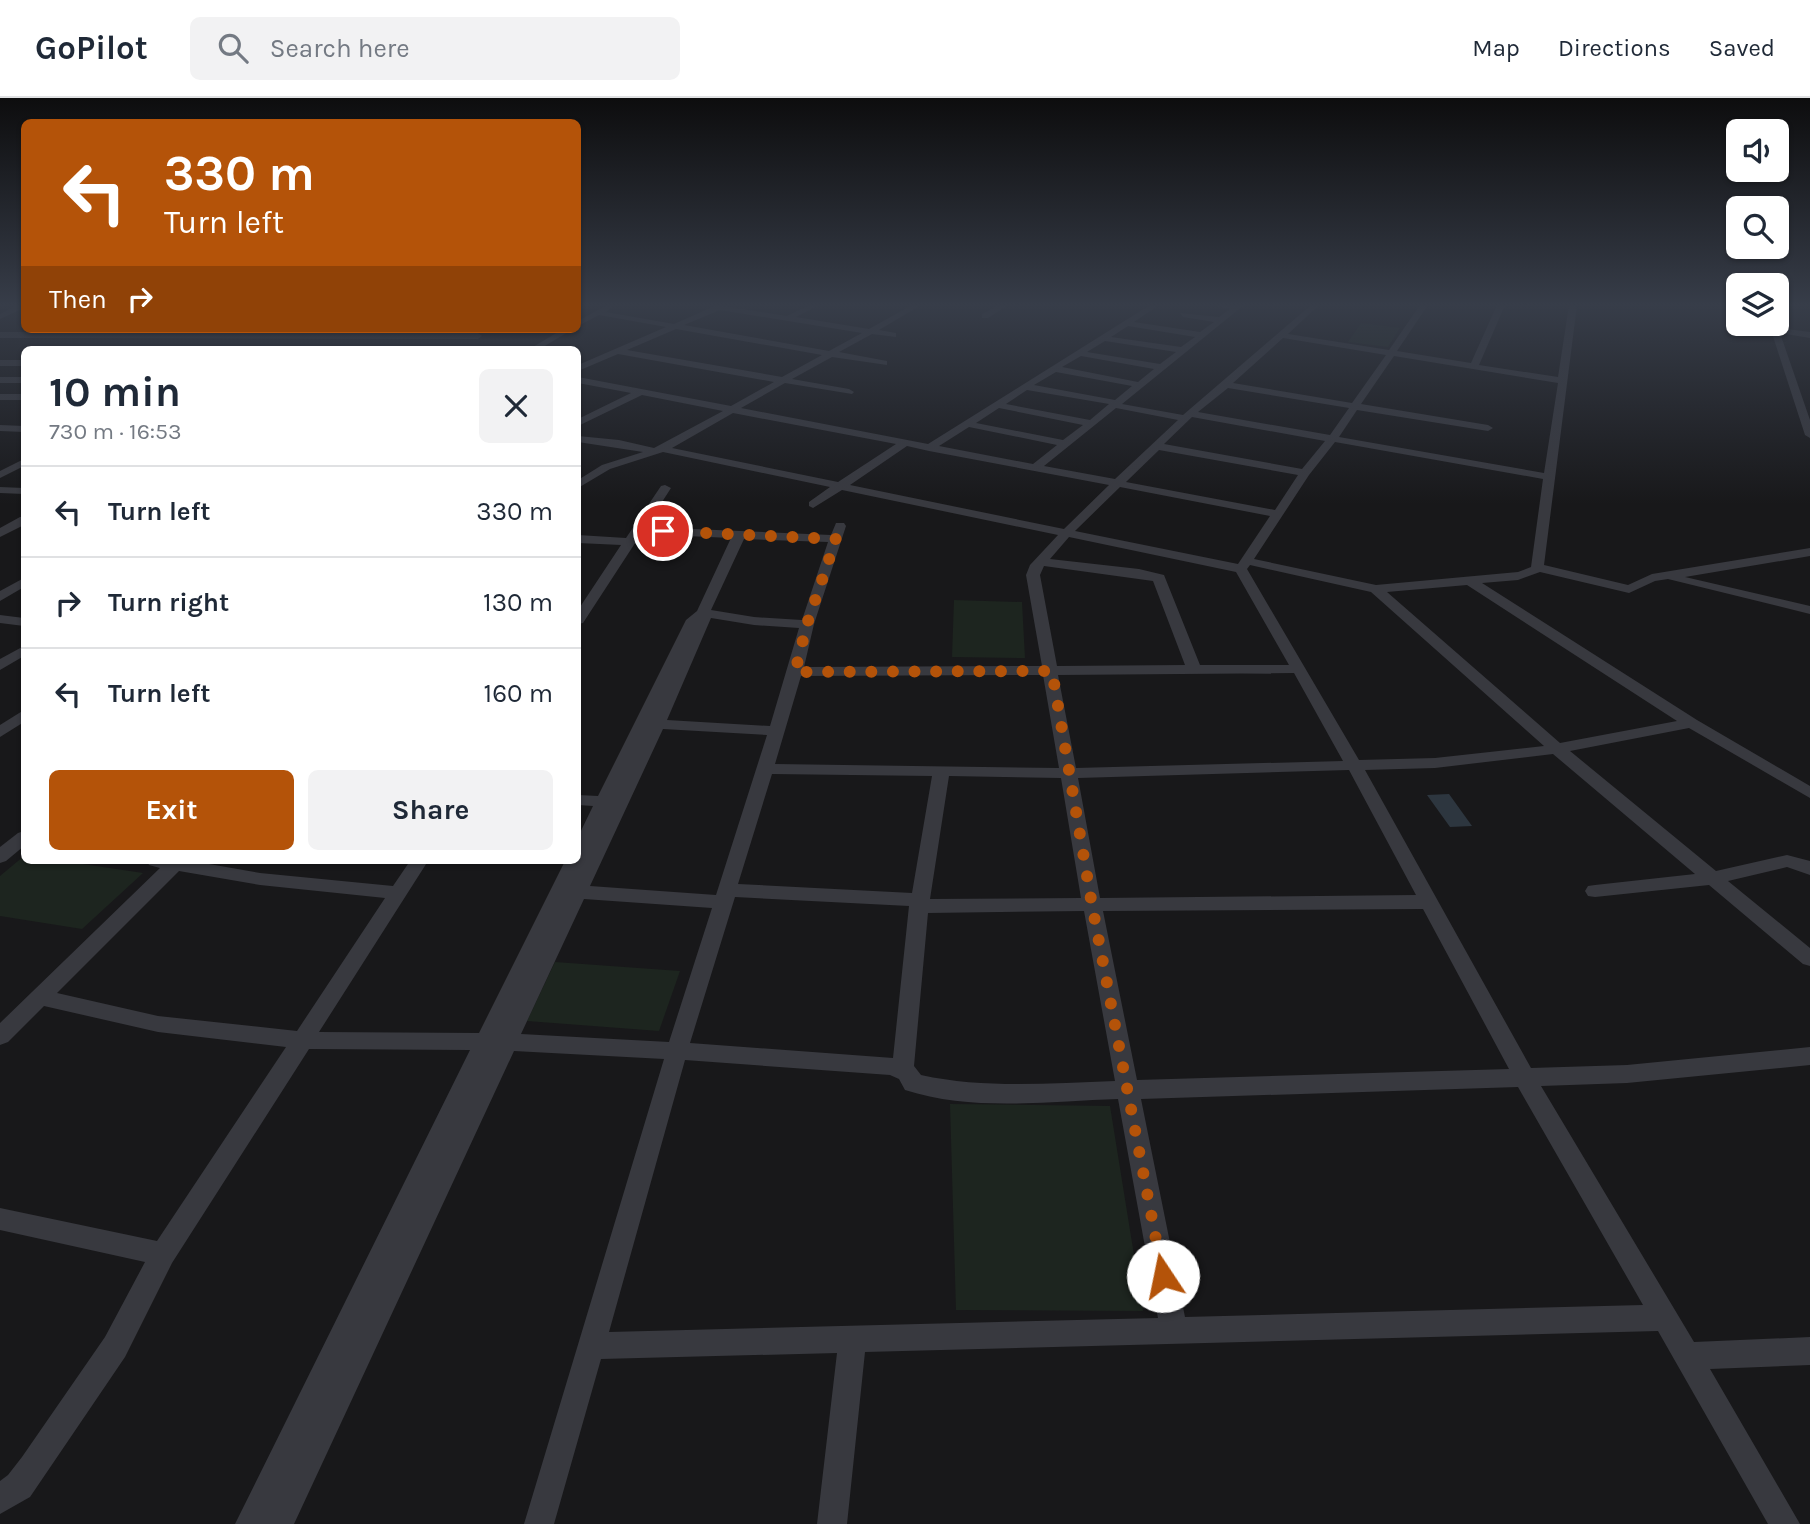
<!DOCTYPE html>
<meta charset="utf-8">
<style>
:root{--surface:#fff;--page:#f2f2f3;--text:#1f2937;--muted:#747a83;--line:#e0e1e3;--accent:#b45309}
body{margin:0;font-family:Karla,sans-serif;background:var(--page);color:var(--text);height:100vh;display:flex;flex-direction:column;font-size:26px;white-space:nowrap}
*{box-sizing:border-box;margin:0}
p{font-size:23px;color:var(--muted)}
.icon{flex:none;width:38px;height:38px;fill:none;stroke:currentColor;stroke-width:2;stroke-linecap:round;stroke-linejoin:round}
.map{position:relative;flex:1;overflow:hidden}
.drawer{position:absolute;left:21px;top:248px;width:560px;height:518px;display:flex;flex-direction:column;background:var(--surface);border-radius:10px;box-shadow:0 2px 5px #0004}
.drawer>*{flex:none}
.guide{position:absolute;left:21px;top:21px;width:560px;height:214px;border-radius:10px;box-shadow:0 2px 5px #0004;background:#b45309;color:#fff;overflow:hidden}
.tools{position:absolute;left:1726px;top:21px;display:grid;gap:14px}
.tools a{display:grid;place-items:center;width:63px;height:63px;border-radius:10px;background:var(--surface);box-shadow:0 2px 5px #0004;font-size:35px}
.pin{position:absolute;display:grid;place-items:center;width:60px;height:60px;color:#fff;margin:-30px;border:4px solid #fff;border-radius:50%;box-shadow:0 2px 7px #0007}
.me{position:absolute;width:77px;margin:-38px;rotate:349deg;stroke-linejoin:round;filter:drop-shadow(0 0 5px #0008)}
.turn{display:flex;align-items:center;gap:24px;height:147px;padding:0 28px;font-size:32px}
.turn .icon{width:91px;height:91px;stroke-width:2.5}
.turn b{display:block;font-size:49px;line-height:60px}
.then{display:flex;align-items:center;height:66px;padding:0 28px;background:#0003;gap:14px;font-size:26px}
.round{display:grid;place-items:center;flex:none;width:74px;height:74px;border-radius:10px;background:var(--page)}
.summary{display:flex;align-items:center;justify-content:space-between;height:119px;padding:0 28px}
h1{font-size:42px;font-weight:700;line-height:52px}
.button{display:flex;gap:14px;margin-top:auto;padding:14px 28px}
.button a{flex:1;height:80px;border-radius:10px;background:var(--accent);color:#fff;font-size:28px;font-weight:700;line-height:80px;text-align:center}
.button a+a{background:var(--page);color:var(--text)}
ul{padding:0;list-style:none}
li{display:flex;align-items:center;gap:21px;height:91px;padding:0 28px;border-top:2px solid var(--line)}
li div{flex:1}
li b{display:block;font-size:26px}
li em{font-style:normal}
header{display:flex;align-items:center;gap:42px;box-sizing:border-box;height:98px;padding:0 35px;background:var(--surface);border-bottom:2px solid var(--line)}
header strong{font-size:33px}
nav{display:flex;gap:38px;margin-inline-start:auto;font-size:24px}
.search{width:490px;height:63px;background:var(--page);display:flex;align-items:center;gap:18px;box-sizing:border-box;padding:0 24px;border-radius:10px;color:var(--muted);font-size:26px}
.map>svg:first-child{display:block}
.green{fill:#1d251f}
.water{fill:#2d363f}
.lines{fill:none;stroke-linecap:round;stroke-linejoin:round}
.street{fill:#38393f;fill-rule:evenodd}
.route{stroke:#b45309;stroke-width:12;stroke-dasharray:0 21.6}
</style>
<header>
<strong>GoPilot</strong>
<div class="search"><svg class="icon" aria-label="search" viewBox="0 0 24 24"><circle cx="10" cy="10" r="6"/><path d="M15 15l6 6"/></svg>Search here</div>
<nav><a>Map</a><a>Directions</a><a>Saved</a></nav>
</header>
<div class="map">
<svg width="1810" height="1426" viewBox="0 0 1810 1426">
<rect width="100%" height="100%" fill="#18181a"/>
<g class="green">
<polygon points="1361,225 1400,230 1388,249 1348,244"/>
<polygon points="954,502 1022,504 1025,560 952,559"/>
<polygon points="24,758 24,763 63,763 143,775 82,831 0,818 0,778"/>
<polygon points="555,864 680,873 659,933 527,923"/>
<polygon points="950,1006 1110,1008 1143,1213 956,1212"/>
</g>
<polygon class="water" points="1449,696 1472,728 1450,729 1427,697"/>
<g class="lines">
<g class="street">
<polygon points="18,207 24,207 24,210 0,221 0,216"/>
<path d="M607,207L612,209L606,214L674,226L717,207L787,218L809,207H819L796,219L869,231L912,207H921L879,232L896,235V239L872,236L839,254L887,263V267L832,259L792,281L849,291L854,294L852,296L785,285L741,310L928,346L1150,207H1159L1134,224L1200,234L1214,224L1183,219L1180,215L1219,219L1230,211L1212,207H1244L1122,306L1183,317L1311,207H1319L1288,236L1389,252L1420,207H1428L1397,253L1471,265L1497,207H1505L1479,267L1558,279L1569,207H1577L1544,467L1628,487L1652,476L1810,450V458L1685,479L1810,508V516L1668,481L1655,483L1629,495L1540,474L1518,482L1482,485L1697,622L1810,688V700L1689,630L1570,653L1716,773L1787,757L1810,763V777L1787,769L1728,783L1810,850V868L1803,866L1709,787L1595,799L1588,798L1585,793L1588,788L1595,787L1695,776L1553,656L1435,670L1365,672L1531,970L1627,967L1810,949V967L1627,985L1541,988L1694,1244L1810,1239V1267L1710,1271L1800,1426H1768L1658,1233L865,1254L847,1426H817L837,1255L601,1261L554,1426H524L664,961L514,953L294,1426H235L470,952L309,951L172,1165L125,1259L30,1399L0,1416V1383L8,1377L22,1359L105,1239L145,1164L0,1132V1110L157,1143L286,949L158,934L44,908L8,944L0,947V925L160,770L149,767L147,763H192L260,775L393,788L410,763H428L319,934L479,935L565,763H578V739L593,708L578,707V697L598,698L686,522L697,513L731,440L641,436L583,525L578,526V512L621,447L578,445V437L626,440L661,388L665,387L671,390L646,429L831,437L836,425H844L846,428L814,526L804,569L1042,568L1026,477L1030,467L1058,437L842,392L813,410L809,408V404L830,389L663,354L610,371L578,390V382L602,367L643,354L578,344V338L619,342L654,350L723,313L642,297L578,328V321L631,295L578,285V279L731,308L774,284L618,256L578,273V267L666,229L599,217L578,228V223ZM720,212L862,235L829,253L684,227ZM1128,228L1195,239L1181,249L1111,239ZM676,231L822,257L782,279L627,252ZM1283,240L1386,257L1352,305L1233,285ZM1105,243L1176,254L1160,266L1087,254ZM1081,258L1154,271L1138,284L1062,269ZM1394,258L1558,285L1544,375L1339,339L1357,312L1488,333L1493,330L1488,327L1361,306ZM1056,274L1132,288L1115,302L1034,287ZM1228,290L1349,310L1330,337L1198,314ZM1027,292L1109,306L1090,322L1006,306ZM999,310L1083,327L1063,342L976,325ZM1116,310L1178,322L1115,381L1044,368ZM733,315L896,346L838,384L672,350ZM1192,319L1325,343L1302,371L1164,346ZM969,329L1057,347L1033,366L939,348ZM1335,344L1543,381L1531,469L1518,474L1376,487L1254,461L1309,377ZM907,348L929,353L1109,387L1064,431L850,387ZM1159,352L1298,377L1275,412L1126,384ZM1120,389L1270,418L1238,466L1075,433ZM1069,439L1236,474L1289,567H1200L1164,477L1139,471L1050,461ZM744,441L828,444L802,522L754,519L711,512ZM1250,467L1371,494L1544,648L1435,660L1359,662L1247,471ZM1044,468L1153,483L1185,567L1057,568L1040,477ZM1467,487L1677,623L1560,645L1387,494ZM711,520L754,527L799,530L770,628L667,622ZM1294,575L1343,663L1076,670L1058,577ZM1043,577L1059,670L775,666L801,578ZM663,631L767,637L716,797L590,788ZM1349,672L1416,797L1100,800L1078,680ZM772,676L932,678L912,795L738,786ZM949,678L1061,680L1081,800L930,801ZM179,773L260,787L385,800L297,933L158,918L57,895ZM735,799L909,808L893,960L690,945ZM584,801L712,810L669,944L521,936ZM1423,811L1509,971L1137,982L1103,813ZM1084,813L1115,983C1050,985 984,991 921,977L914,968L928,815ZM685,962L890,977L899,981L905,992C973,1014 1048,1003 1118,1001L1158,1220L609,1234ZM1518,989L1643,1207L1185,1219L1141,1001Z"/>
<polygon points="999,207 1008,207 988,220 982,220 982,216"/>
<polygon points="1776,225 1779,230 1810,234 1810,240 1780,235 1810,322 1810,340 1805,337 1769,226"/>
<polygon points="563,231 573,231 538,252 528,252"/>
<polygon points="0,234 478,235 482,238 478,241 0,240"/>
<rect x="0" y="262" width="24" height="6"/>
<rect x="0" y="279" width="24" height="6"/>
<rect x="0" y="296" width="24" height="6"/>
<polygon points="0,327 24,328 24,334 0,333"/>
<polygon points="24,361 24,368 0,380 0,373"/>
<polygon points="0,389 24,390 24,396 0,395"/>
<polygon points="20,419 24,419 24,427 0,439 0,430"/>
<polygon points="24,480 24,489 0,503 0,493"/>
<polygon points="0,517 24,520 24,528 0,525"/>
<polygon points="24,548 24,558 0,572 0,561"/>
<polygon points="24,612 24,624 0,639 0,627"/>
<polygon points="24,733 24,748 6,763 0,765 0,749 18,735"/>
</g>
</g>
<linearGradient id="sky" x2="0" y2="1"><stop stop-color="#0d0d0e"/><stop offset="0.51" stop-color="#373d49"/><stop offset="1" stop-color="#373d49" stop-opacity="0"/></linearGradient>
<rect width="1810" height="406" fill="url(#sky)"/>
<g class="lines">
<polyline class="route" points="663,433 836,441 807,526 795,574 1052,573 1092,807 1163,1178"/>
</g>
</svg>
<div class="tools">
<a><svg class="icon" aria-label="sound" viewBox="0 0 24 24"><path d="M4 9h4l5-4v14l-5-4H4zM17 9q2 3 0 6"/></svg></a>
<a><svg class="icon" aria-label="search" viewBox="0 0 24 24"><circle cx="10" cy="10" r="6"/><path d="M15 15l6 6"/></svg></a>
<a><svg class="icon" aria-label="layers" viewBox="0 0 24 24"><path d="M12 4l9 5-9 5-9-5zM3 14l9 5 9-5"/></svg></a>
</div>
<div class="pin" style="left:663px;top:433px;background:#d93025"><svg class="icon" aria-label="arrive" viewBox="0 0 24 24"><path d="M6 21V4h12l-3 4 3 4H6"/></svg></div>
<svg class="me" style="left:1163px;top:1178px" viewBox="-20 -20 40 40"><circle r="19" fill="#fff"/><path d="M0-13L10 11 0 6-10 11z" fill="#b45309"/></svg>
<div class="guide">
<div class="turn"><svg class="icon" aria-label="left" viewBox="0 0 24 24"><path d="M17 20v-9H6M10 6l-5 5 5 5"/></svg><div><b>330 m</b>Turn left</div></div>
<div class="then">Then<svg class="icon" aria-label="right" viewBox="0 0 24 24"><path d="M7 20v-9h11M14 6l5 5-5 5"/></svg></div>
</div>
<section class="drawer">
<div class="summary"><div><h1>10 min</h1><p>730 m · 16:53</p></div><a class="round"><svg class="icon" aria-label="close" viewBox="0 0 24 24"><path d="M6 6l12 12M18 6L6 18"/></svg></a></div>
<ul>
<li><svg class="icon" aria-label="left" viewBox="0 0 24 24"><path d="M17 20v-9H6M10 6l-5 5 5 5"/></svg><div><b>Turn left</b></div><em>330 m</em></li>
<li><svg class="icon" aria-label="right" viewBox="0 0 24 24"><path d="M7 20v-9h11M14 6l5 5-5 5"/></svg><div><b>Turn right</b></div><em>130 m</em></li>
<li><svg class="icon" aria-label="left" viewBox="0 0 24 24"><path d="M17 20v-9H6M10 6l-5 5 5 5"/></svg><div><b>Turn left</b></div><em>160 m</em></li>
</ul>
<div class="button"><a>Exit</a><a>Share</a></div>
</section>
</div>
